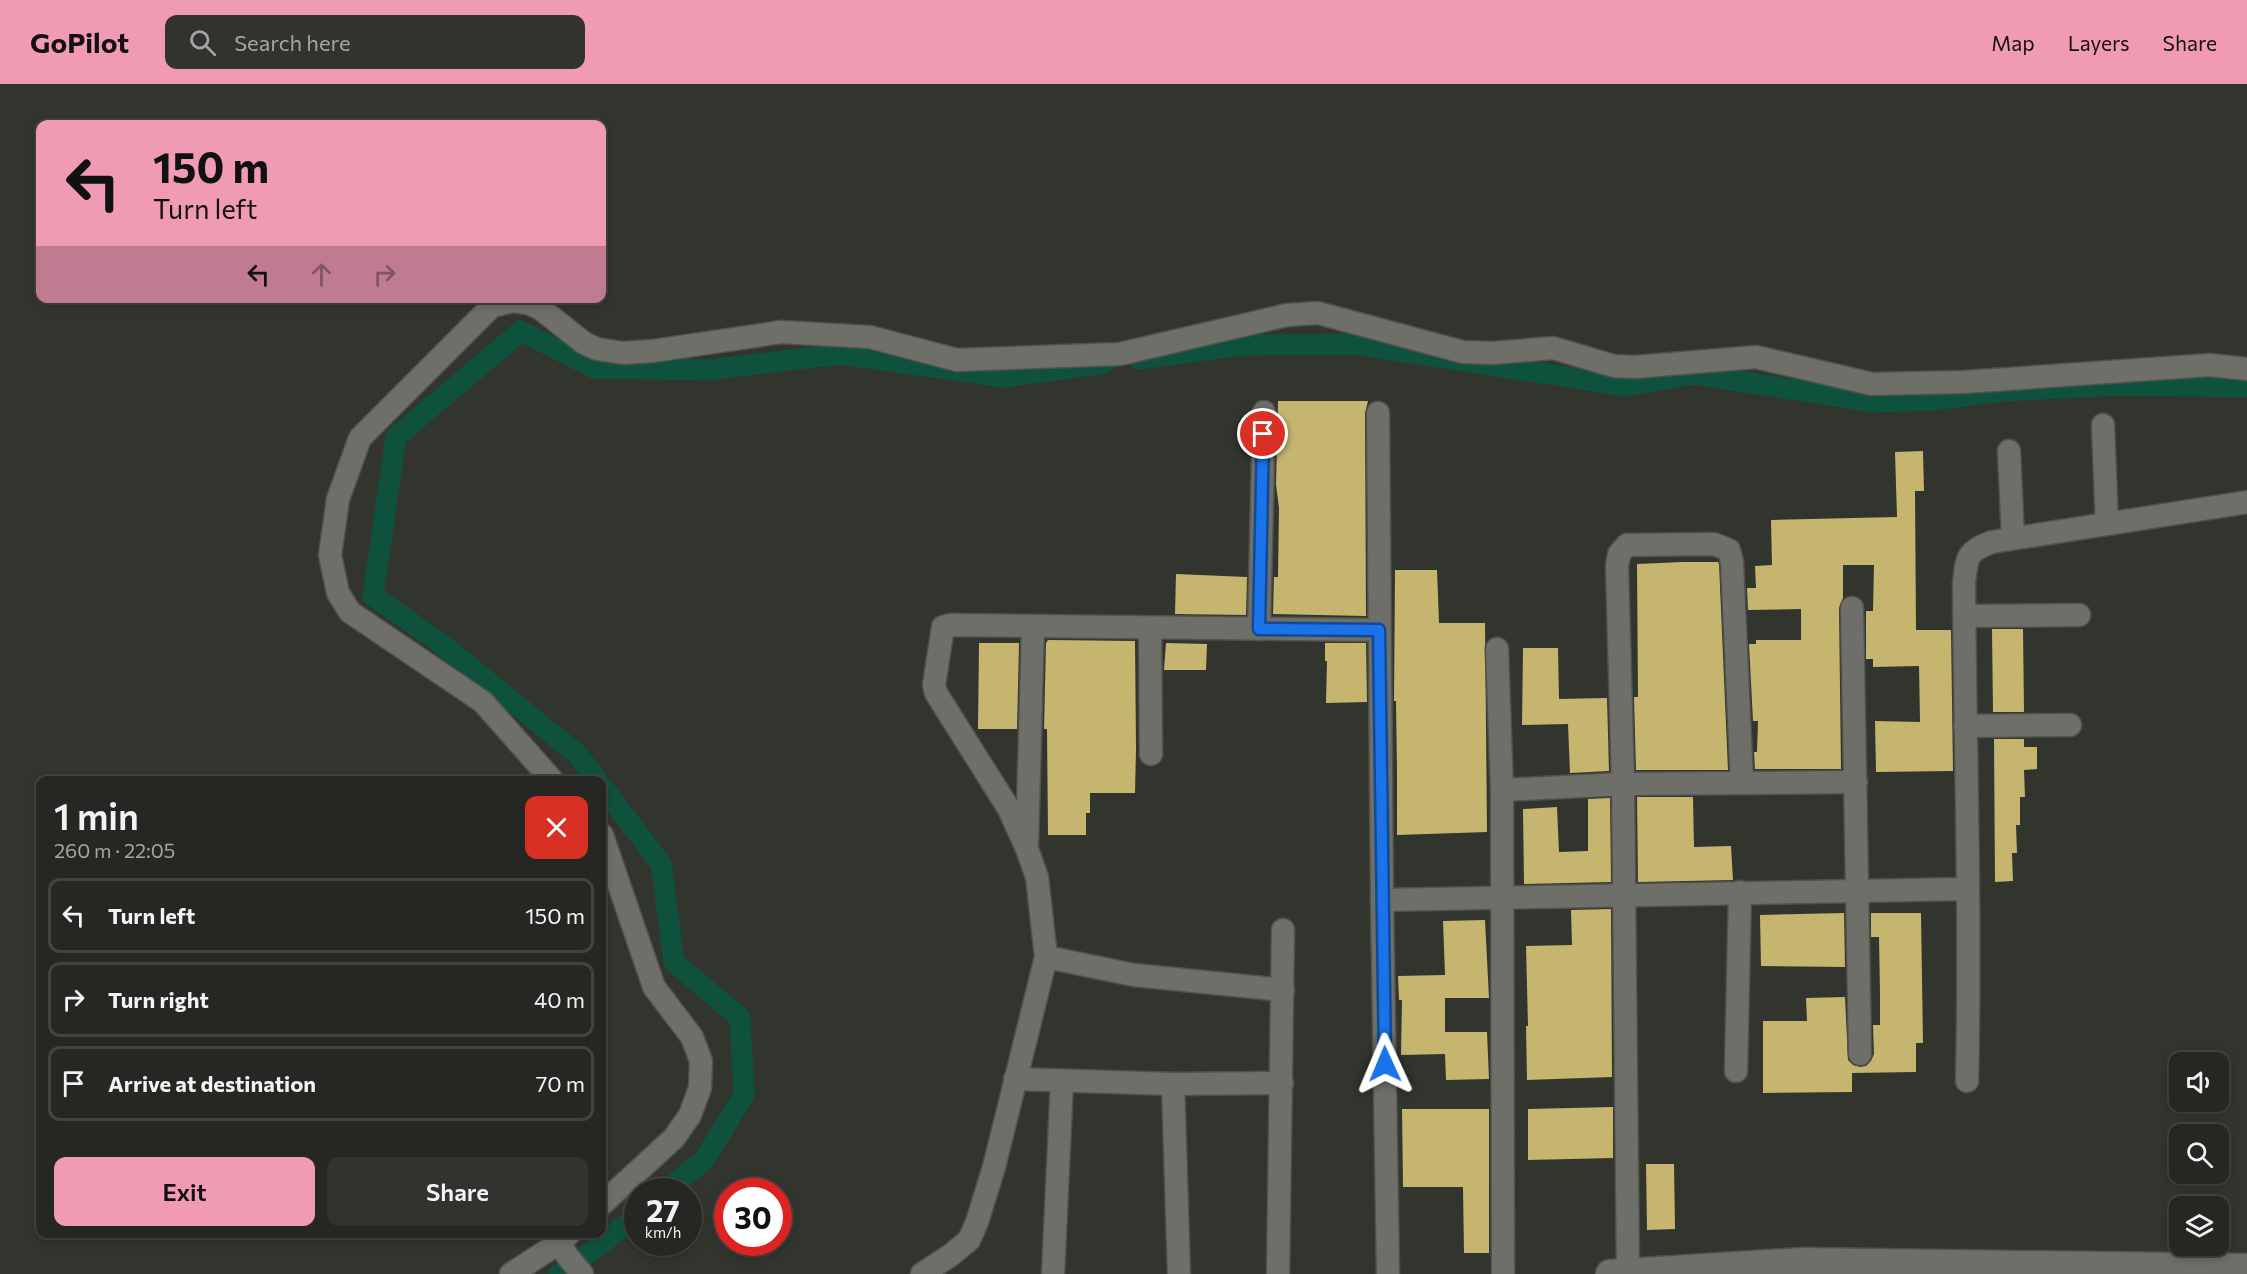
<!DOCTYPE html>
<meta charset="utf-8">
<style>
:root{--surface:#262722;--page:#32332f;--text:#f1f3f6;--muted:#a4a5a5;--line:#424440;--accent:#f19ab4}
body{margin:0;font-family:Commissioner,sans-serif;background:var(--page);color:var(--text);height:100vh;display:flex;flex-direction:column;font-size:22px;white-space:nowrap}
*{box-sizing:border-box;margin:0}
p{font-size:20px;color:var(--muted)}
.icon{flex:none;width:33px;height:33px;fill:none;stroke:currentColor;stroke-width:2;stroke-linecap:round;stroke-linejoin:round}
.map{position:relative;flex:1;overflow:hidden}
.sheet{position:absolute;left:36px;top:692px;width:570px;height:462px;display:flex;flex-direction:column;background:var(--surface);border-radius:12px;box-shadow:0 3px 9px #0003,0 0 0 2px var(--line)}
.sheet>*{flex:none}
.guide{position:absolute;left:36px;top:36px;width:570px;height:183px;border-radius:12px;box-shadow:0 3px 9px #0003,0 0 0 2px var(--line);background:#f19ab4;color:#111;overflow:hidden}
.controls{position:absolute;left:2169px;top:968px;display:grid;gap:12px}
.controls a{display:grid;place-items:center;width:60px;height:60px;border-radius:12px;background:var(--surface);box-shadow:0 3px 9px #0003,0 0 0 2px var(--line);font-size:30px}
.speed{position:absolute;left:624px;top:1094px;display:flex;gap:12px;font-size:30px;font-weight:700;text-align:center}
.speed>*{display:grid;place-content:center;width:78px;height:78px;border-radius:50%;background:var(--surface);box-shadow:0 3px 9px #0003,0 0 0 2px var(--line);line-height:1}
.speed small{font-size:15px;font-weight:400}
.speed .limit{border:9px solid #d22;background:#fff;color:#111}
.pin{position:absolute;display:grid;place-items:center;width:51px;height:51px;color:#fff;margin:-26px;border:3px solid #fff;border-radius:50%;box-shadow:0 2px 6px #0007}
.me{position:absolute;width:66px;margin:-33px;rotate:359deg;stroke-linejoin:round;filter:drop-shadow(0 0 4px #0008)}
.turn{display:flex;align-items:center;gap:21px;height:126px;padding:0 18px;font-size:27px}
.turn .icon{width:78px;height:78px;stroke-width:2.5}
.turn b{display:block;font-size:42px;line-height:51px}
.lanes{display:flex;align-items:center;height:57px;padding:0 18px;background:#0003;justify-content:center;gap:30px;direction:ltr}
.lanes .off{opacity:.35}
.round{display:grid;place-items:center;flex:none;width:63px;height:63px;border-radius:12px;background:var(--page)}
.summary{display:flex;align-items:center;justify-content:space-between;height:102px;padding:0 18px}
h1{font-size:36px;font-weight:600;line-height:45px}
.action{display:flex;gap:12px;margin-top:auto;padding:12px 18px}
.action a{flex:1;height:69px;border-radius:12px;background:var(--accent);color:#111;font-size:24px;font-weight:600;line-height:69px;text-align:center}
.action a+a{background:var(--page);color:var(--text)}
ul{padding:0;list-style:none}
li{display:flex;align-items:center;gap:18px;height:75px;margin:0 12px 9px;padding:0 6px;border:3px solid var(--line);border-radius:12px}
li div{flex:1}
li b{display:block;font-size:22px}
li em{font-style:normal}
header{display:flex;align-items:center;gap:36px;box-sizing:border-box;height:84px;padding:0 30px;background:var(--accent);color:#111}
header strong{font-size:28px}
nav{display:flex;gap:33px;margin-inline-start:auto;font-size:21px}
.search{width:420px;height:54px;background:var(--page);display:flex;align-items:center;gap:15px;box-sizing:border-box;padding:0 21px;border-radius:12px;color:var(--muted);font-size:22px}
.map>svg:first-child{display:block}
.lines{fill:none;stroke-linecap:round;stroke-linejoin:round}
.canal{stroke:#0e523e;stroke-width:21}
.building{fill:#c6b56f}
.minor-casing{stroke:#50514c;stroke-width:25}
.tertiary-casing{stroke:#50514c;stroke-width:31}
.minor{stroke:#6d6f68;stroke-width:22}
.tertiary{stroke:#6d6f68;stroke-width:28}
.route-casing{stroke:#114b97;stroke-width:15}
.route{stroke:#1a73e8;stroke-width:10}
</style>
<header>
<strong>GoPilot</strong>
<div class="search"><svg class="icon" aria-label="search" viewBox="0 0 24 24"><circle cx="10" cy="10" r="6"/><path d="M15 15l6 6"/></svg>Search here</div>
<nav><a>Map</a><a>Layers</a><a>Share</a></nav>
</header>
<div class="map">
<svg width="2247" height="1190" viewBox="0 0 2247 1190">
<rect width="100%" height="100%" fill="#32342e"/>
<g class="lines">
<g class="canal">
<polyline points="1139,275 1242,261 1354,260 1626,302 1693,290 1874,318 1934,316 2003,307 2121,301 2247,303"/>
<polyline points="597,696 577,670 439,558 373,512 396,353 521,247 594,284 708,286 840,270 1005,293 1105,279"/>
<polyline points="602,702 661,780 674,878 740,934 744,1011 704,1076 666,1107"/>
<polyline points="559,1190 593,1166 638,1131"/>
</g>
</g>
<g class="building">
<polygon points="1278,317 1368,317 1365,329 1366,532 1273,530 1274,493 1278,493 1279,424 1276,401"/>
<polygon points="1923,367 1924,407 1915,407 1916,546 1951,546 1953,687 1876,688 1875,637 1920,638 1919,582 1873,583 1873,575 1866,575 1866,527 1873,527 1874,481 1843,481 1843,514 1839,524 1841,685 1755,685 1754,668 1757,668 1758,637 1753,637 1749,560 1756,560 1756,556 1801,556 1801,525 1748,526 1747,504 1756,504 1755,482 1772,481 1771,436 1897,433 1895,368"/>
<polygon points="1683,478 1718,478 1719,480 1728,686 1636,686 1634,613 1638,613 1637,480"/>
<polygon points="1395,486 1437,486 1439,539 1485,539 1487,748 1397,751 1397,687 1396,617 1394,617"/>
<polygon points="1176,490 1247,493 1246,531 1175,530"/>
<polygon points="1992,545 2023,545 2024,628 1993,628"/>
<polygon points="1048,556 1135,557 1136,665 1135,709 1090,709 1090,729 1086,729 1086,751 1048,751 1047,645 1044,645 1046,559"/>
<polygon points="979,559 1019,559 1017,645 978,645"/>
<polygon points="1166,559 1207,560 1206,586 1164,586"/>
<polygon points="1325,559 1366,559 1367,618 1326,619 1327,577 1325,577"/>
<polygon points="1523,564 1558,564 1559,615 1607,614 1609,687 1570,689 1568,640 1522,641"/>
<polygon points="1994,655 2024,655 2024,663 2037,663 2037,685 2024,686 2025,713 2020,713 2020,741 2016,741 2017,769 2012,769 2013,797 1995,798"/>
<polygon points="1637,713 1693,713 1694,763 1731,762 1733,796 1638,798"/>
<polygon points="1610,714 1611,798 1524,800 1523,725 1557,723 1559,768 1588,767 1588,715"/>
<polygon points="1611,825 1612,993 1527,996 1526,942 1528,942 1526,862 1572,861 1571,826"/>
<polygon points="1844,829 1845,883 1761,882 1760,831"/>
<polygon points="1871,829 1921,829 1923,959 1916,959 1916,988 1852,989 1852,1008 1763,1009 1763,937 1807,937 1806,914 1845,913 1848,976 1853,981 1860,983 1866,982 1871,977 1874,970 1873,941 1880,941 1880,910 1879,853 1871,853"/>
<polygon points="1485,836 1489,914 1445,914 1445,948 1487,948 1489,995 1446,996 1445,970 1401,971 1402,916 1399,916 1398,892 1445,891 1443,837"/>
<polygon points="1613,1023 1613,1074 1528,1076 1528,1025"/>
<polygon points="1402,1025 1489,1025 1489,1169 1464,1169 1463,1103 1403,1103"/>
<polygon points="1646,1080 1674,1080 1675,1145 1647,1146"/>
</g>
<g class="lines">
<g class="minor-casing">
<g id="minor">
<polyline points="1378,329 1382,816 1388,1190"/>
<polyline points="2103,341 2107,440"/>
<polyline points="2009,367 2013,454"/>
<polyline points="1852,524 1860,970"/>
<polyline points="1964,532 2079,531"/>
<polyline points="1150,544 1151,670"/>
<polyline points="1259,545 1264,328"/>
<polyline points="1497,565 1502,706 1503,1190"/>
<polyline points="1965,642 2070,641"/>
<polyline points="552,696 483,618 350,528 338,509 330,471 338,415 360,354 492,222 513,217 528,219 541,225 584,259 597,265 623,269 653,267 781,248 870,253 957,276 1120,270 1287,231 1318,229 1463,268 1492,269 1553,264 1614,282 1635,283 1756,273 1872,300 1964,298 2210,281 2247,285"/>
<polyline points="1502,706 1623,700 1856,698"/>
<polyline points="602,751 654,903 692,953 701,977 700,1004 690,1031 674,1054 602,1120"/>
<polyline points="1027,759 1033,542"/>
<polyline points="1382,816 1966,805"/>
<polyline points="1046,873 1134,891 1283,906"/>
<polyline points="1736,987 1740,808"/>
<polyline points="1015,995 1173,1000 1282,999"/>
<path d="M1967,997C1971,831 1965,665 1964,499C1967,474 1966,467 1992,458L2247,418"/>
<polyline points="1173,1000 1179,1190"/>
<polyline points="559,1159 568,1173 582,1190"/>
<polyline points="1628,1188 1623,700 1617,482 1619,470 1627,461 1714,460 1729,466 1732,478 1742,699"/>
<polyline points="511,1190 559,1159 570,1149"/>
<polyline points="922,1190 951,1171 969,1156 977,1138 994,1083 1046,873 1037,793 1027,765 1009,725 936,609 934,601 943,543 951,541 1379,546"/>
<polyline points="1053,1190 1062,997"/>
<polyline points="1278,1190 1283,846"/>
</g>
</g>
<g class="tertiary-casing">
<polyline id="tertiary" points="1610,1190 1801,1178 2247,1184"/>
</g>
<use href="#minor" class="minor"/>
<use href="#tertiary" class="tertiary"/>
</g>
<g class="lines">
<g class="route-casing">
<polyline id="route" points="1263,350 1259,545 1379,546 1385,980"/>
</g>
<use href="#route" class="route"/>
</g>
</svg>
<div class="controls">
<a><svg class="icon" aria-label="sound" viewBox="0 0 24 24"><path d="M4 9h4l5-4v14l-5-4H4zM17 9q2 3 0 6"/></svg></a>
<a><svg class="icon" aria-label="search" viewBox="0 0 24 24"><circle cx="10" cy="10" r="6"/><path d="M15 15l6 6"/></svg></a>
<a><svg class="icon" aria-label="layers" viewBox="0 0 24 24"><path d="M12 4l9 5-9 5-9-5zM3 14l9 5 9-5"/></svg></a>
</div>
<div class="speed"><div>27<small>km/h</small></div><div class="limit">30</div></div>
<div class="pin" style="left:1263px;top:350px;background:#d93025"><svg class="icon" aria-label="arrive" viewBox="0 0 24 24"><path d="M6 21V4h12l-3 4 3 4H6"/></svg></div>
<svg class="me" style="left:1385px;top:980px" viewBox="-20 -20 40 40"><path d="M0-17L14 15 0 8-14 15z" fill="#1a73e8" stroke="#fff" stroke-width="4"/></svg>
<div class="guide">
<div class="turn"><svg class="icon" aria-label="left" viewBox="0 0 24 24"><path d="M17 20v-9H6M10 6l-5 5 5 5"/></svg><div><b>150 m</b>Turn left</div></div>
<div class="lanes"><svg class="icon" aria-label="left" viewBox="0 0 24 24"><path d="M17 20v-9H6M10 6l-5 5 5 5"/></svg><svg class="icon off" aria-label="ahead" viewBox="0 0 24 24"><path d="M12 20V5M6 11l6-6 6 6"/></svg><svg class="icon off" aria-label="right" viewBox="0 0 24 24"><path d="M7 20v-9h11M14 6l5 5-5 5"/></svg></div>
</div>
<section class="sheet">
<div class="summary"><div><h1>1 min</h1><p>260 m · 22:05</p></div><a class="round" style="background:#d93025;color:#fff"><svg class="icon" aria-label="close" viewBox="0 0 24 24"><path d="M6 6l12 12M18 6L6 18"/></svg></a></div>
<ul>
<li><svg class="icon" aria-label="left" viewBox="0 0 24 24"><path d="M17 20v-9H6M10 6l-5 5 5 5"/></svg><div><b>Turn left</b></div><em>150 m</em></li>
<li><svg class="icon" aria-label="right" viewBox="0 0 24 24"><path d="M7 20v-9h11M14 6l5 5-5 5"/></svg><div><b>Turn right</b></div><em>40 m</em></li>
<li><svg class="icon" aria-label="arrive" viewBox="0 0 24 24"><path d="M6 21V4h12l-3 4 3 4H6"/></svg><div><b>Arrive at destination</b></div><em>70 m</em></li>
</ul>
<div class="action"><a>Exit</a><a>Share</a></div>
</section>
</div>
